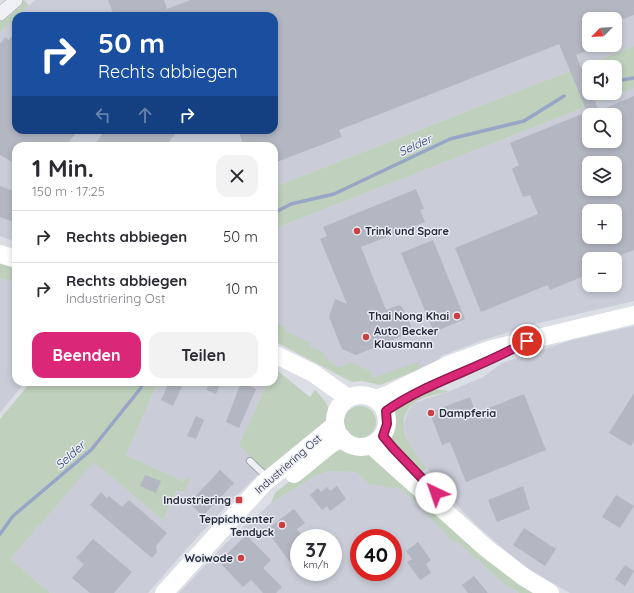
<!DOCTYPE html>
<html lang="de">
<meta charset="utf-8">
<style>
:root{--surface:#fff;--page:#f2f2f3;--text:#2b2b33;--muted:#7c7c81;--line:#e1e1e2;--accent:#db2777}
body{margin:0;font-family:Quicksand,sans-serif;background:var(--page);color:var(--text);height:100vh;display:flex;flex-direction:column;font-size:15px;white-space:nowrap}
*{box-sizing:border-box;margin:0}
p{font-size:13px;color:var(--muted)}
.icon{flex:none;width:22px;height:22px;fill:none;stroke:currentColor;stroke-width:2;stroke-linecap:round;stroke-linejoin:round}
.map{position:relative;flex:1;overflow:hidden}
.details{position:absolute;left:12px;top:142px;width:266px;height:244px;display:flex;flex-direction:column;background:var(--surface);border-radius:12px;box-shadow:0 2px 6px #0003}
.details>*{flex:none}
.top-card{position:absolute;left:12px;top:12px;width:266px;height:122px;border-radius:12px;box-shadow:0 2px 6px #0003;background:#1a4fa0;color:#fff;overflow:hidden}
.needle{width:26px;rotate:246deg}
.tools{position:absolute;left:582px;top:12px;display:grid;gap:8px}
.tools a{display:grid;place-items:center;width:40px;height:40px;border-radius:8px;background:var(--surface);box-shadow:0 2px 6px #0003;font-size:20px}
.speed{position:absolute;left:290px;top:529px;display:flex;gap:8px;font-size:20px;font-weight:700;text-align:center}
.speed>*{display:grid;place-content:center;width:52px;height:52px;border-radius:50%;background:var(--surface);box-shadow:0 2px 6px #0003;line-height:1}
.speed small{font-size:10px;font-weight:400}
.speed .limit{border:6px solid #d22;background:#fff;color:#111}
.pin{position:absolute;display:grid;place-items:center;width:34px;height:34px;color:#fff;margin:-17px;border:2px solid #fff;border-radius:50%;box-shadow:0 1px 4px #0007}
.me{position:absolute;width:44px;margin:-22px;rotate:318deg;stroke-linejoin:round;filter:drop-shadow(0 0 3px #0008)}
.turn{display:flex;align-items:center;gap:14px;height:84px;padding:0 20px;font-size:18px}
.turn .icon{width:52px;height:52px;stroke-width:2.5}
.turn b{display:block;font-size:28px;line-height:34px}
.lanes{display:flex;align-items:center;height:38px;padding:0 20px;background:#0003;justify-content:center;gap:20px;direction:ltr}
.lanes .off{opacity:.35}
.round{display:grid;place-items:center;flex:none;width:42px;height:42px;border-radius:12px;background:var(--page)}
.head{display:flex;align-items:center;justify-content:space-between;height:68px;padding:0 20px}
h1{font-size:24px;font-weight:700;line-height:30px}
.primary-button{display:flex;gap:8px;margin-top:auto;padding:8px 20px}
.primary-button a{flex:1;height:46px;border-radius:12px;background:var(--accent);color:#fff;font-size:16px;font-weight:700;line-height:46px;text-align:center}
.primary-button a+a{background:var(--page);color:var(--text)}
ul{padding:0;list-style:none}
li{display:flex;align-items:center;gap:12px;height:52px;padding:0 20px;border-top:1px solid var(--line)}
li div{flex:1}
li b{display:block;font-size:15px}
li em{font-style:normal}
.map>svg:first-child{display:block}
.built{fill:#cacdd8;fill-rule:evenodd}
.green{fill:#bfd0bd;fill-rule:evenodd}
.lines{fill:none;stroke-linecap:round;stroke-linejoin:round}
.stream{stroke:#97a6c6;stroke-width:3.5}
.building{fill:#b3b7c2;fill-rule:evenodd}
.lane-casing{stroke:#a2a5b0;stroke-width:8}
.street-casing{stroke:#a2a5b0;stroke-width:14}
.lane{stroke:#eef0f4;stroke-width:6}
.street{stroke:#eef0f4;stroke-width:13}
.secondary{stroke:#fff;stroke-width:18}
.route-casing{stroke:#8e194d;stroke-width:10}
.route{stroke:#db2777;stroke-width:7}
.poi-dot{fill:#cb4141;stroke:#ebedf4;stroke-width:1.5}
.labels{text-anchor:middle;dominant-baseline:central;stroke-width:3;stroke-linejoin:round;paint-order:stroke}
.poi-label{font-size:11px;font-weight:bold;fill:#262b3c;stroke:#ebedf4;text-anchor:end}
.street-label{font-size:11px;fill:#262b3c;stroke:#ebedf4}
.water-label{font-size:12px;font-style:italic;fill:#31436f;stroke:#ebedf4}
</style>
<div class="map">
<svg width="634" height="593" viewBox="0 0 634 593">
<rect width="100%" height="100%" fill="#dcdee6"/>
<g class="built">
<path d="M35,0H634V46L274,187V146H16V242L0,236V32L16,16V130H274V16H16ZM589,19H615V45H589Z"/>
<path d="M634,88V301L535,324L483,340L441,356L440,361L387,379L371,383L339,369L274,329V231L276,228ZM589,115H615V141H589ZM589,163H615V189H589ZM589,211H615V237H589ZM589,259H615V285H589Z"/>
<polygon points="0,278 16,283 16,382 25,382 0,413"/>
<polygon points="634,326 634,593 570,593 528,569 500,546 473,522 456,504 409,446 403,426 407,413 414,403 450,391 483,377 502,363 572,340"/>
<polygon points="158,382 264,382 267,383 240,444 263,470 233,499 191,544 148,593 50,593 10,559 94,461 163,520 177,490 190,477 183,481 126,455"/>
<path d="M331,471L354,472L359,474L364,479L400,489L412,498L502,582L519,593H179L226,543L271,503L317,475ZM299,538H333V572H299ZM359,538H393V572H359Z"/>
</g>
<g class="green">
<polygon points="24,0 29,5 0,32 0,21"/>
<path d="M634,46V88L276,228L274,231V187ZM589,67H615V93H589Z"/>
<polygon points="0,259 16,264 16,283 0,278"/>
<path d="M274,323L286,327L285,331L311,343L309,346L323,352C324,357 334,367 340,367C343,366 347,364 350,362L370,371L373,378L418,362L421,368L430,365L380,385L362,381L352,382L274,341Z"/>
<path d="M274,368L310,397L315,390C326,402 331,406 329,423L318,427L312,436L270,470H263L239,445L267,384L264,382H274Z"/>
<polygon points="31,382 158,382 126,455 183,481 191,476 184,492 177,490 163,520 94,462 10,559 50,593 0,593 0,419"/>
<path d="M431,389L450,391C440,394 423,396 414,403C390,424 412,450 427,468L422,472L394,445L389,433L393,414L399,407Z"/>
<circle cx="360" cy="422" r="16"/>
<polygon points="340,448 358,452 369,451 541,593 519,593 502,582 457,541 454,543 412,498 400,489 369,484 359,474 354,472 331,471 317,475 271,503 275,493 326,452"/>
</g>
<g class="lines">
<g class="stream">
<polyline points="615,81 634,78"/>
<polyline points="274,213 291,204 334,194 450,139 524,121 564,96"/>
<polyline points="0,534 13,516 91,450 140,389 144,382"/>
</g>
</g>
<g class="building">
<path d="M108,0H164L167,9L191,0H634V15L615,22V19H589V50L576,55L589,87V93H591L599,111L634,96V250L611,259H589V274L550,290L548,285L481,312L455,248L538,214L530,195L523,197L512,169L519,165L510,143L587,112L559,44L339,130L342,137L274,163V146H244L238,130H274V16H114ZM589,115H615V141H589ZM589,163H615V184L617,189H589ZM589,211H615V237H589Z"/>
<polygon points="16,30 16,130 78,130 66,146 16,146 16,164 0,155 0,44 5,37 9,40"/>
<polygon points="105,130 169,130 175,134 166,146 94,146"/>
<polygon points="0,186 16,192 16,223 0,217"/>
<polygon points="416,189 424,209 420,210 425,222 361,247 386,310 399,305 402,307 411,326 407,334 356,355 342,349 329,317 335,299 347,304 320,239 327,236 323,227"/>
<polygon points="433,240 465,319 434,332 401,253"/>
<polygon points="169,382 184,382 173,406 161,400"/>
<polygon points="210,382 221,382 216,394 206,390"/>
<polygon points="241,382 256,389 239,428 226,422"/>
<polygon points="634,393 634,441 631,446 609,433"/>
<polygon points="524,394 546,450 466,482 450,442 442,445 431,416 433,411 470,397 476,413"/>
<polygon points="196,416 204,420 196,439 187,436"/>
<polygon points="220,470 234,483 203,516 189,503"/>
<polygon points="145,475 161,481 156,493 140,486"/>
<polygon points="337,486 346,499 330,511 327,506 322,510 310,495 318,488 321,492 327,487 330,491"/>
<polygon points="523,486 530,509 497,522 488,500"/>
<polygon points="101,492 107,498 109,496 122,507 129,500 167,533 156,546 157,552 152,558 90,505"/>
<polygon points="616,495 634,506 620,528 602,517"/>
<polygon points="294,509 305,523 297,529 304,538 299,538 299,574 266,530"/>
<polygon points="524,528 556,549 545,566 513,545"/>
<polygon points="246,535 271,560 263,568 282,587 276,593 263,593 251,580 243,587 219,562"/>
<polygon points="93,539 132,572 114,593 90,593 72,578 84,564 76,558"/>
<polygon points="418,542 431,560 426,564 431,573 420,580 407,562 412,559 406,551"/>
<polygon points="625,565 634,571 625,586 615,579"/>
<polygon points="474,576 488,593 468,593 462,585"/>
</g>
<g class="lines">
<g class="lane-casing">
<polyline id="lane" points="250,461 268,478"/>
</g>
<g class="street-casing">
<polyline id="street" points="0,14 16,0"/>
</g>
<use href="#lane" class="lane"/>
<use href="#street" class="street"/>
<g class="secondary">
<polyline points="0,254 16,259"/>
<polyline points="274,354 313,373 348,398"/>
<circle cx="361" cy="421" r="26"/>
<polyline points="376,399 387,395 448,365 492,349 634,315"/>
<polyline points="371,445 486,548 524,577 550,593"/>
<polyline points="294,474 331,444 342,438"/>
<polyline points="164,593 264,483 335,425"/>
</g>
</g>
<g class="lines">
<g class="route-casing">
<path id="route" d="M436,493L393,448L383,436L387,424L386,411C429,381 482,368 527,341"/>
</g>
<use href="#route" class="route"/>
</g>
<g class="poi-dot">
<circle cx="357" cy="231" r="4"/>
<circle cx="457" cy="316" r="4"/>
<circle cx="366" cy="337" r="4"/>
<circle cx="431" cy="413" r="4"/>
<rect x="235" y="496" width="8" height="8" rx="2"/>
<circle cx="282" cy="525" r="4"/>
<circle cx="241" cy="558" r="4"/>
</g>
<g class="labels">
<g class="poi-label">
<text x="365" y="231" text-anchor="start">Trink und Spare</text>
<text x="449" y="316">Thai Nong Khai</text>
<text x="374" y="331" text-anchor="start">Auto Becker<tspan x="374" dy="13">Klausmann</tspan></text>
<text x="439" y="413" text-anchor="start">Dampferia</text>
<text x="231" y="500">Industriering</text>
<text x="274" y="519">Teppichcenter<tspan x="274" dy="13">Tendyck</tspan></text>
<text x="233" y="558">Woiwode</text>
</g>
<g class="street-label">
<text transform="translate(288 464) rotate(-41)">Industriering Ost</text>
</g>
<g class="water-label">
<text transform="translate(415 145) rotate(-25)">Selder</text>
<text transform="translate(70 455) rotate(-42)">Selder</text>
</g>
</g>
</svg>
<div class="tools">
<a><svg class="needle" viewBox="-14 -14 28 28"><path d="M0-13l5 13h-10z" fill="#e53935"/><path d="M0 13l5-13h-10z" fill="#7c7c81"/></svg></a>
<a><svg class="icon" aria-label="sound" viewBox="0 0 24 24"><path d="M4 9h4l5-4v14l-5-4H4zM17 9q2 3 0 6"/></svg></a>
<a><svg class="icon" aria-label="search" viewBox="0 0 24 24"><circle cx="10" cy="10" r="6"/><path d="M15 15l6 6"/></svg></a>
<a><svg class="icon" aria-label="layers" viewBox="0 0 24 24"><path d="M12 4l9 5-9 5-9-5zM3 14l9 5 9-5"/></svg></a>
<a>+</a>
<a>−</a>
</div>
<div class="speed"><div>37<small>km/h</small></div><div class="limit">40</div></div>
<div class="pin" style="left:527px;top:341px;background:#d93025"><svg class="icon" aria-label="arrive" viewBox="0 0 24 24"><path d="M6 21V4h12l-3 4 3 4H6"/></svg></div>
<svg class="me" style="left:436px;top:493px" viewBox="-20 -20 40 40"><circle r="19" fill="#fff"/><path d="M0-13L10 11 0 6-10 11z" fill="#db2777"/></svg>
<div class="top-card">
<div class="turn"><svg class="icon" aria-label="right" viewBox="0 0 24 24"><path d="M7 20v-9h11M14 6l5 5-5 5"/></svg><div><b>50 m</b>Rechts abbiegen</div></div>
<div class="lanes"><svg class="icon off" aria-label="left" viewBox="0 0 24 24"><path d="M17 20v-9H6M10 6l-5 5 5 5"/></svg><svg class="icon off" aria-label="ahead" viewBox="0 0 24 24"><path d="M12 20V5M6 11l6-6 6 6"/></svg><svg class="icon" aria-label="right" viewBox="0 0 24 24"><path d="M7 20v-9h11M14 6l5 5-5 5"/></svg></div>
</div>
<section class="details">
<div class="head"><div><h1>1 Min.</h1><p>150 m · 17:25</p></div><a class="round"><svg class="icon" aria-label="close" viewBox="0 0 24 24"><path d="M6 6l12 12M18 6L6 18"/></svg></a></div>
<ul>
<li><svg class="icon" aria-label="right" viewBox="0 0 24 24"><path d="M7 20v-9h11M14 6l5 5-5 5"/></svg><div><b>Rechts abbiegen</b></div><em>50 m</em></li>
<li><svg class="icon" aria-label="right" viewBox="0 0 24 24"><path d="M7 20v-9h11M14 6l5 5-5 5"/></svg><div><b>Rechts abbiegen</b><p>Industriering Ost</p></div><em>10 m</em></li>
</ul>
<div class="primary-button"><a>Beenden</a><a>Teilen</a></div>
</section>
</div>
